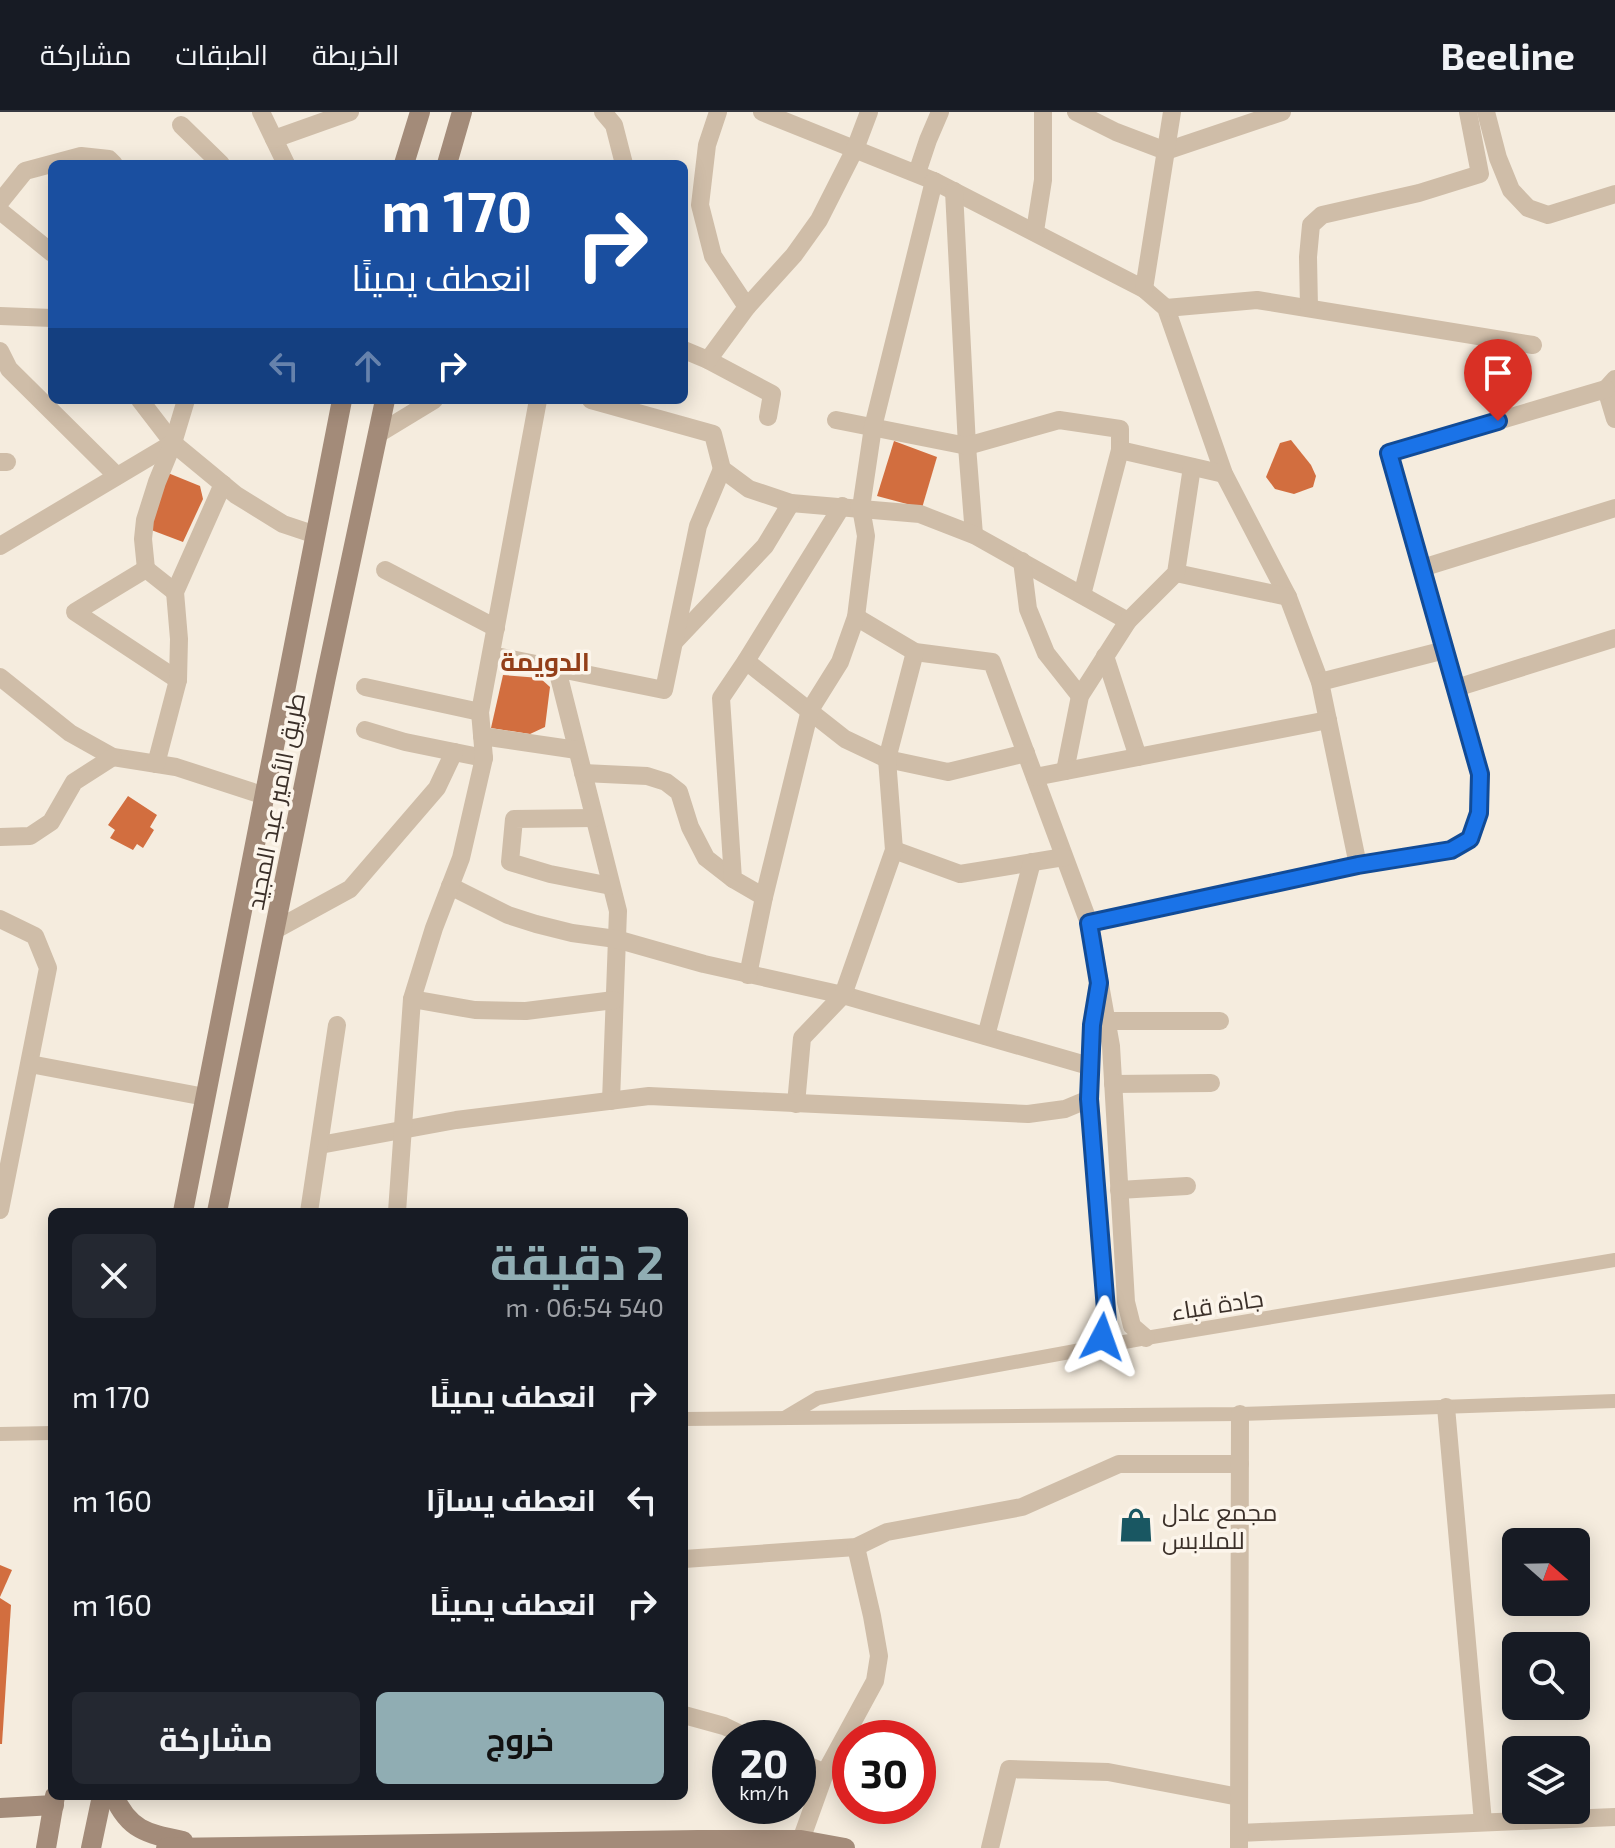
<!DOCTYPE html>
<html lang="ar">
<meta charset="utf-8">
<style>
:root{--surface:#171b24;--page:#242831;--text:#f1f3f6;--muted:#9ea1a6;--line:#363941;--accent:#90adb3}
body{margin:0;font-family:"Exo 2",Cairo,sans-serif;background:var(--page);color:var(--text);direction:rtl;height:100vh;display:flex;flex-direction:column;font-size:30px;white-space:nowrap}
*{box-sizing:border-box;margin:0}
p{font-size:26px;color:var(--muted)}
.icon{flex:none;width:44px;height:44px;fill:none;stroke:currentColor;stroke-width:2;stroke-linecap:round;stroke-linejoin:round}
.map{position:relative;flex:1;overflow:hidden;direction:ltr}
.panel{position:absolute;left:48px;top:1096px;width:640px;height:592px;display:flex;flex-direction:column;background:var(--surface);border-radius:12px;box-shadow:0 4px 20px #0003;direction:rtl}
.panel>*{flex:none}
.guide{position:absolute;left:48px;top:48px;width:640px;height:244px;border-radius:12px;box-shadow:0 4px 20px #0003;direction:rtl;background:#1a4fa0;color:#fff;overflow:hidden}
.needle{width:52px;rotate:110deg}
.fabs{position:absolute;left:1502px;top:1416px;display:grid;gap:16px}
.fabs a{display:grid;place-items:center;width:88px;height:88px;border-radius:12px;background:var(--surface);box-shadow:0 4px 20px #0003;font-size:40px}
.speed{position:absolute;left:712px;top:1608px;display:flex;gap:16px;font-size:40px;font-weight:700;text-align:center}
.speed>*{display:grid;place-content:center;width:104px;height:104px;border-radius:50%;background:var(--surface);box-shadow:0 4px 20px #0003;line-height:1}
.speed small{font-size:20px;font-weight:400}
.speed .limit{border:12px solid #d22;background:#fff;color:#111}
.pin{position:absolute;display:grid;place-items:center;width:68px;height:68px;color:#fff;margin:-82px -34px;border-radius:50% 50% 50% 0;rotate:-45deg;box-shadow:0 0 8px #0007}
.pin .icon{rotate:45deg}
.me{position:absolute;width:88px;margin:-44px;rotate:4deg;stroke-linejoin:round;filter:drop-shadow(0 0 6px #0008)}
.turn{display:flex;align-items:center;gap:28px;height:168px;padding:0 24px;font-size:36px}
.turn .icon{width:104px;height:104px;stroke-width:2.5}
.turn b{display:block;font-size:56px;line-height:68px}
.lanes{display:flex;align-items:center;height:76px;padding:0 24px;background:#0003;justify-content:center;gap:40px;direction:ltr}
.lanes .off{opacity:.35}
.round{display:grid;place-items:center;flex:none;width:84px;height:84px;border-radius:12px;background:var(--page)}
.head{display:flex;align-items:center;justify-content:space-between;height:136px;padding:0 24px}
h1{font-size:48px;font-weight:700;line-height:60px;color:var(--accent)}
.action{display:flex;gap:16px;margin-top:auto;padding:16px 24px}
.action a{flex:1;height:92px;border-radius:12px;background:var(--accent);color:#111;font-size:32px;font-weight:700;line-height:92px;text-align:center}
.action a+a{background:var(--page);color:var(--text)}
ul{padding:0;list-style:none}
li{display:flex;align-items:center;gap:24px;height:104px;padding:0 24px}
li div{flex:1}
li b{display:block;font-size:30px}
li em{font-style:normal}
header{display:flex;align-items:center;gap:48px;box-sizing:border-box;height:112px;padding:0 40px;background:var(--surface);border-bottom:2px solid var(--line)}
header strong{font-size:38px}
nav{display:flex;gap:44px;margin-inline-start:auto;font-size:28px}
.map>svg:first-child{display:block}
.building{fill:#d26e3f}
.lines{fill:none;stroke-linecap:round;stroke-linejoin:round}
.pedestrian{stroke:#cfbda8;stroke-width:14}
.minor{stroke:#cfbda8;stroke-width:18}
.secondary{stroke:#a38b79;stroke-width:20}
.route-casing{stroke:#114b97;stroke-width:20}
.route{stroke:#1a73e8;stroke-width:14}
.labels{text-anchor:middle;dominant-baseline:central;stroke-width:7;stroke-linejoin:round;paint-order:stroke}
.street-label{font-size:24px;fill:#3b3029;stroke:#fcf5eb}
.poi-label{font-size:24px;fill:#3b3029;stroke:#fcf5eb;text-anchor:start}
.neighbourhood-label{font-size:26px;font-weight:bold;fill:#933f19;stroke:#fcf5eb}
</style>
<header>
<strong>Beeline</strong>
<nav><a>الخريطة</a><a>الطبقات</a><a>مشاركة</a></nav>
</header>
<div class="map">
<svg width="1615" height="1736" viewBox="0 0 1615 1736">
<rect width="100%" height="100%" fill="#f5ecde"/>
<g class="building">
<polygon points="1291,328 1311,353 1316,364 1313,375 1294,382 1275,377 1266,365 1280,331"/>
<polygon points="894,329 937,345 922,396 877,384"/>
<polygon points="168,361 200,374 203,387 183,430 146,416"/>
<polygon points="503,563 540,566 550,575 545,615 530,622 491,616"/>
<polygon points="128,684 157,703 150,715 154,718 143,736 137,732 133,738 110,726 115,718 108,713"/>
<polygon points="0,1453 12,1458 0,1485"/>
<polygon points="0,1486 11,1493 2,1632 0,1632"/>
</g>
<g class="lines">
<g class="pedestrian">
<polyline points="786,1305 818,1286 1146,1226 1615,1148"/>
<polyline points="684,1307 1240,1302 1615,1289"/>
<polyline points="0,1322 52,1321"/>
</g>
<g class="minor">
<polyline points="261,0 286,52"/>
<polyline points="603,0 614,13 624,52"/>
<polyline points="718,0 707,33 700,93 713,144 747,195"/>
<polyline points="762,0 934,69 1144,177 1166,196 1224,362 1288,485 1320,570 1358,753"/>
<polyline points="1076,0 1116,20 1166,39 1282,0"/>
<polyline points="1486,0 1498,46 1511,78 1528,96 1548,103 1615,82"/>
<polyline points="181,13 221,52"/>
<polyline points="274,27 350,0"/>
<polyline points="917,61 928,28 940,0"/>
<polyline points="954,79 967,334 974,423"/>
<polyline points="0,90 25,59 81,44 109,47 114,52"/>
<polyline points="0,99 52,141"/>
<polyline points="1035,119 1043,68 1043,0"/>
<polyline points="1144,177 1172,0"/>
<polyline points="1166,196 1257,188 1533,233"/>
<polyline points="1309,196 1308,145 1311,113 1322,103 1419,81 1480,62 1468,0"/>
<polyline points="0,204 52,206"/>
<polyline points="684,238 708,248 772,282 768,305"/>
<polyline points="0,239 9,257 117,364"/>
<polyline points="708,248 747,195 794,143 819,108 855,37 869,0"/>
<polyline points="1615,267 1606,277 1615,307"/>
<polyline points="140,288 173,331 236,383 283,412 316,423"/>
<polyline points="591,288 713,322 722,357 749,377 791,391 920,402 974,423 1128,509"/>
<polyline points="836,308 967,334 1059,308 1120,317 1120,338 1082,483"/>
<polyline points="378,322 434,288"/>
<polyline points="1120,338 1224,362"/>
<polyline points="0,350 7,350"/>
<polyline points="0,434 173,331"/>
<polyline points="1022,449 1028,497 1046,541 1080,584"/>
<polyline points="1422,456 1615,396"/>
<polyline points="146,457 143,427 145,408 157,370 173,331 186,288"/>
<polyline points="385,458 496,516"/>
<polyline points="1176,461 1288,485"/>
<polyline points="175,480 146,457 75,500 178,568"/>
<polyline points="856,505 915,540 992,550 1089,811 1111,934 1126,1190 1132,1214 1146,1226"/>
<polyline points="675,529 765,434 791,391"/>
<polyline points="491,543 664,578 698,414 722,357"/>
<polyline points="1105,544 1138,645"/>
<polyline points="746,549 845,627 887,647 948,660 1026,641"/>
<polyline points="557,557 618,799 611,989"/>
<polyline points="0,565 70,621 113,645 176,655 265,684"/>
<polyline points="1320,570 1445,538"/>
<polyline points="365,575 480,600"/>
<polyline points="1456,576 1615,526"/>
<polyline points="365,618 405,630 484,646"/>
<polyline points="482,624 577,638"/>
<polyline points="156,652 178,568 179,527 175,480 223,372"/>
<polyline points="1065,659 1080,584 1128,509 1176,461 1192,355"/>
<polyline points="583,661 647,664 666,670 679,680 690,715 706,746 733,767"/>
<polyline points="1035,665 1328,608"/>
<polyline points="594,706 514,707 510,750 550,762 611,774"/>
<polyline points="0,725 30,724 51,710 74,670 113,645"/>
<polyline points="894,738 960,762 1064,745"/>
<polyline points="450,774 508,803 536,812 572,821 616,827 704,852 843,883 1089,954"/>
<polyline points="764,785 733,767 721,586 746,549 842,394"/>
<polyline points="0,807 35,824 48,856 0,1098"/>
<polyline points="1089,811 1358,753 1451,738 1470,727 1479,701 1480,662 1389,341 1606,277"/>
<polyline points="275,818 350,777 437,676 454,640"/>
<polyline points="748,863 764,785 810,598 840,550 856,505 866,424 861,396 873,315 934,69"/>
<polyline points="412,887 475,898 526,899 614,888"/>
<polyline points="1106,909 1220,909"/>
<polyline points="986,924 1032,750"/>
<polyline points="30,952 205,985"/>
<polyline points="1113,972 1211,971"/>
<polyline points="796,992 802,926 843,883 894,738 887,647 915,540"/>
<polyline points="320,1033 456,1008 649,984 1028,1002 1065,997 1089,987"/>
<polyline points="1119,1078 1187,1074"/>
<polyline points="309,1100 337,913"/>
<polyline points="397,1100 412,887 434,816 461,746 484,646 480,600 538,288"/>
<polyline points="1090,1236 1102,1225 1107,1210 1089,987 1092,913 1097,882"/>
<polyline points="1446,1295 1483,1710"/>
<polyline points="684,1447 856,1435 887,1420 1022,1395 1119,1352 1240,1352"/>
<polyline points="684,1603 724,1614 749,1626"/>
<polyline points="798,1649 825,1661"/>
<polyline points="1239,1721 1615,1705"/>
<polyline points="801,1728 825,1661 875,1569 879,1544 872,1504 856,1435"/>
<polyline points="990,1736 1009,1657 1108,1660 1239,1685"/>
<polyline points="1239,1736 1240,1302"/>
</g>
<g class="secondary">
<polyline points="404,52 420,0"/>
<polyline points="447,52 462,0"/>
<polyline points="183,1100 342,288"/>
<polyline points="217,1100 326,565 385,288"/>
<path d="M114,1684C129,1719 149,1722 183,1729"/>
<polyline points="0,1696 54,1693"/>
<polyline points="46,1736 55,1684"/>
<polyline points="91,1736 102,1684"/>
<polyline points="166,1736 698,1728 801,1728 845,1736"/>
</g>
</g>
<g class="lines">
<g class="route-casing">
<polyline id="route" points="1102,1225 1107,1210 1089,987 1092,913 1099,871 1089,811 1358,753 1451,738 1470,727 1479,701 1480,662 1389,341 1498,309"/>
</g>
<use href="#route" class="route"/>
</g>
<defs>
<g id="shop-bare" transform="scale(2.76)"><path d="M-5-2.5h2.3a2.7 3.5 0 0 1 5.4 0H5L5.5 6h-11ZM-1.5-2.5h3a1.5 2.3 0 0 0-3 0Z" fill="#195762" stroke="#fcf5eb" stroke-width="2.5" paint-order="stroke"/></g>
</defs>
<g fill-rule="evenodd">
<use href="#shop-bare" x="1136" y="1413"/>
</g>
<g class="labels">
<g class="street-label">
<text transform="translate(275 689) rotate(-79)">طريق الأمير عبد المجيد</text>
<text transform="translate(1217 1192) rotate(-9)">جادة قباء</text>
</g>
<g class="poi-label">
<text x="1162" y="1399">مجمع عادل<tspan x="1162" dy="28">للملابس</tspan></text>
</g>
<g class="neighbourhood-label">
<text x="545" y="548">الدويمة</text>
</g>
</g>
</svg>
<div class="fabs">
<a><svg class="needle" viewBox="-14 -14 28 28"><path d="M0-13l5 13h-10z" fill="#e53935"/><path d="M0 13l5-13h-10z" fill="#9ea1a6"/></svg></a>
<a><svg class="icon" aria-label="search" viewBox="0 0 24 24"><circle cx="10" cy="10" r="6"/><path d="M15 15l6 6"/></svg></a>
<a><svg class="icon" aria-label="layers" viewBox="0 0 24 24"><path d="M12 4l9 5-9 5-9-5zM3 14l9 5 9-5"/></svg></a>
</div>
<div class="speed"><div>20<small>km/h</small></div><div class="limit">30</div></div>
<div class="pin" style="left:1498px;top:309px;background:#d93025"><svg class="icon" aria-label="arrive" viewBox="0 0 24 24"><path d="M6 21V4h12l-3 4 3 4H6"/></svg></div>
<svg class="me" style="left:1102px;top:1225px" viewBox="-20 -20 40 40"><path d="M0-17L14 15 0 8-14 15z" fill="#1a73e8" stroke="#fff" stroke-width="4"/></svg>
<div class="guide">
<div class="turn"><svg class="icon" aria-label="right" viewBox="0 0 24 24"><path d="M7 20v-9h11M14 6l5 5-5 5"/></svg><div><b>170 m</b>انعطف يمينًا</div></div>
<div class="lanes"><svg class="icon off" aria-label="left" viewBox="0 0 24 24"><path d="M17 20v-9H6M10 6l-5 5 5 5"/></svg><svg class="icon off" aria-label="ahead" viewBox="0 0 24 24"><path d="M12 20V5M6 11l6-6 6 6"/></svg><svg class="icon" aria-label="right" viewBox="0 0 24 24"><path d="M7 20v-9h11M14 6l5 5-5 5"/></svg></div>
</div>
<section class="panel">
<div class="head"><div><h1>2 دقيقة</h1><p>540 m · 06:54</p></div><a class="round"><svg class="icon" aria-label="close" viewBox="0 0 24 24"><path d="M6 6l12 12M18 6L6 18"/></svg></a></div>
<ul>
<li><svg class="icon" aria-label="right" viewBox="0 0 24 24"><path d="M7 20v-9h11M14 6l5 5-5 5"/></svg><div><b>انعطف يمينًا</b></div><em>170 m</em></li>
<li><svg class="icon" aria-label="left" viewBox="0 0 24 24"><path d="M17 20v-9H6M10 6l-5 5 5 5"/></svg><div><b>انعطف يسارًا</b></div><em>160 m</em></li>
<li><svg class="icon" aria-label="right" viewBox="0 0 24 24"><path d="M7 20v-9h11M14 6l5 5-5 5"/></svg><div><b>انعطف يمينًا</b></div><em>160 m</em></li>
</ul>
<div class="action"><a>خروج</a><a>مشاركة</a></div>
</section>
</div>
